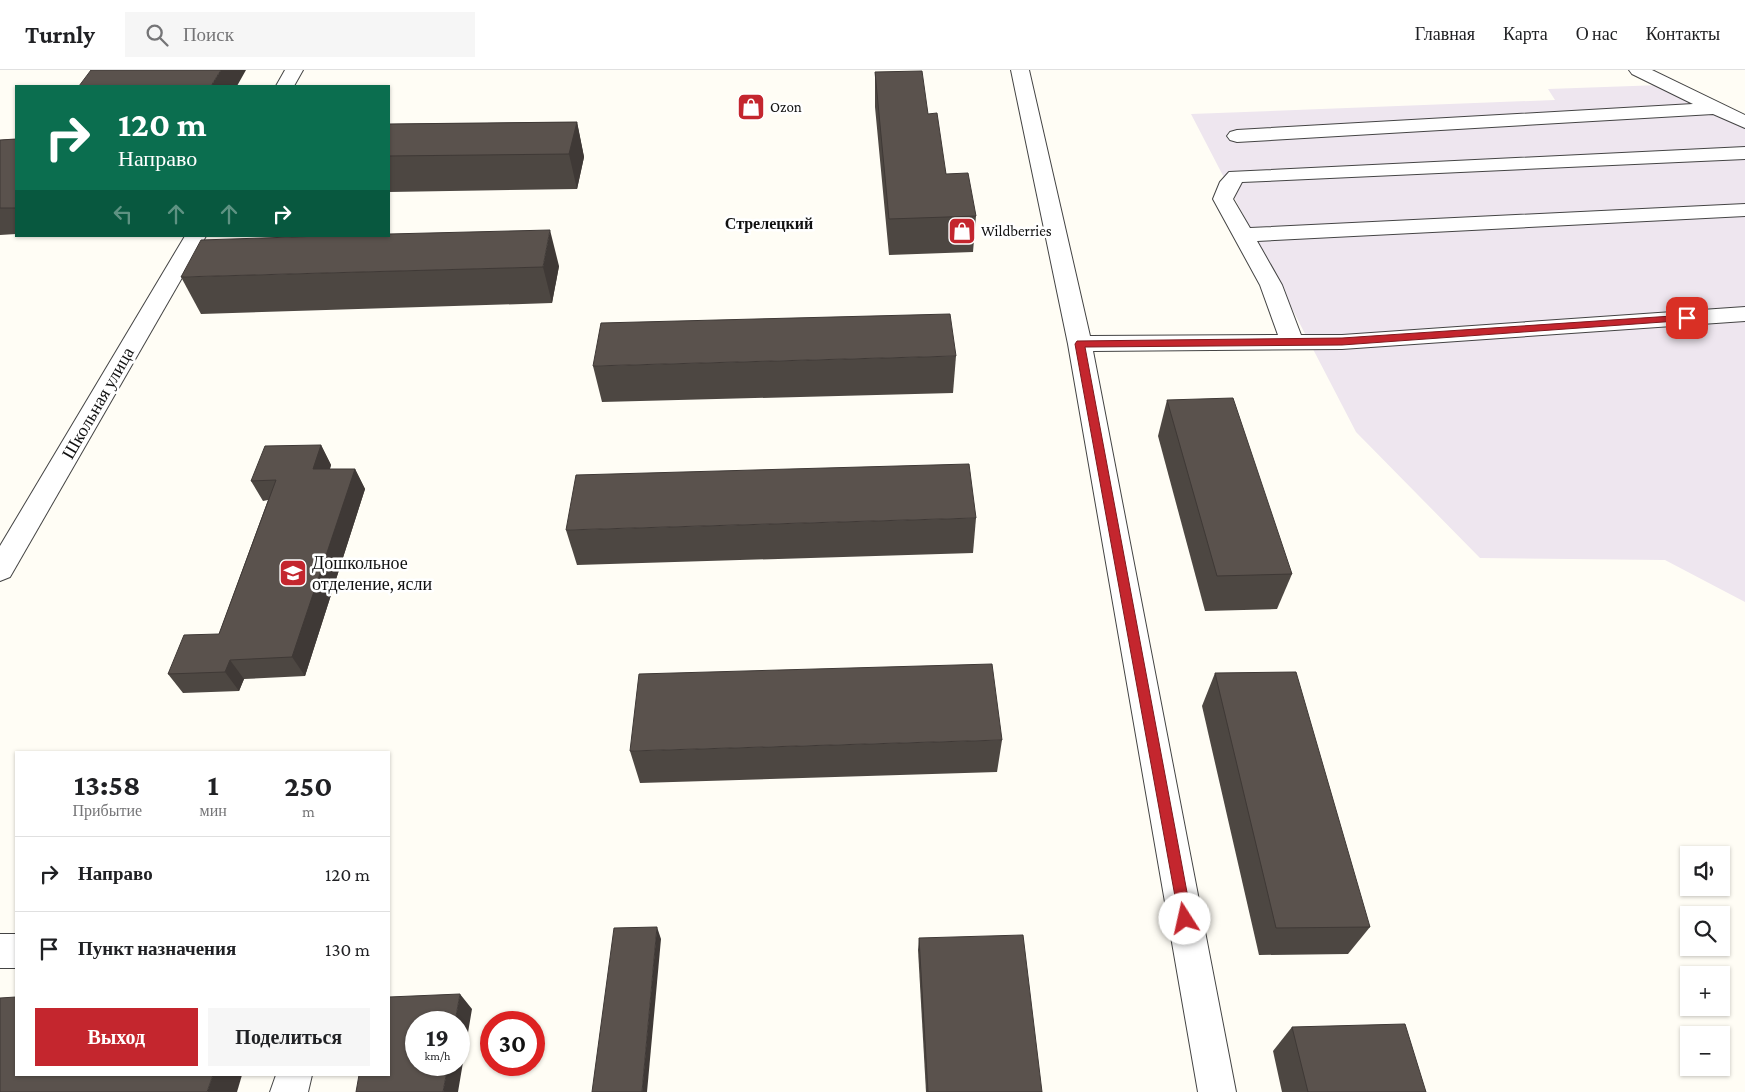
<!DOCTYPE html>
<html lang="ru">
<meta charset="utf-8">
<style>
:root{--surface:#fff;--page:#f6f6f6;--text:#202124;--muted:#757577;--line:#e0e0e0;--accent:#c4262e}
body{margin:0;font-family:"Crimson Pro",serif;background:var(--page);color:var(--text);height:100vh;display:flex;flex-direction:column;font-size:19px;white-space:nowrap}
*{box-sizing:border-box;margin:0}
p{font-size:16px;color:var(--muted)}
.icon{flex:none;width:28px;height:28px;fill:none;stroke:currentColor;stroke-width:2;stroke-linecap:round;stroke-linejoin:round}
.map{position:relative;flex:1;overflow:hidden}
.drawer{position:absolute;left:15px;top:681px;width:375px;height:325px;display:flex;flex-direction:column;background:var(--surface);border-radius:0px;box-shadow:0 1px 4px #0004}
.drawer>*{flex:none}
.banner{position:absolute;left:15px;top:15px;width:375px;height:152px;border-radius:0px;box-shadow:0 1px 4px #0004;background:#0b6e4f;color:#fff;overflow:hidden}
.tools{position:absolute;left:1680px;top:776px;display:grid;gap:10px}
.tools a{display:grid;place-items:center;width:50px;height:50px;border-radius:0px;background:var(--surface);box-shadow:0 1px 4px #0004;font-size:25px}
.speed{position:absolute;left:405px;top:941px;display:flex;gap:10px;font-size:25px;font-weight:700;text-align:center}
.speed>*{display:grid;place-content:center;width:65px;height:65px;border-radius:50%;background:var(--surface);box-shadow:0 1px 4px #0004;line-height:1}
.speed small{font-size:12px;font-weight:400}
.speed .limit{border:8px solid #d22;background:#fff;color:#111}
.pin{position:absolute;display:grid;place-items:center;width:42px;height:42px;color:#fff;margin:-21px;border-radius:10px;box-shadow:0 2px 8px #0006}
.me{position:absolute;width:55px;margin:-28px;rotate:350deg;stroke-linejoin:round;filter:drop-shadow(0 0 4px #0008)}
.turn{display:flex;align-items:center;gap:18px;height:105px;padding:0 20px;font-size:22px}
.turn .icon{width:65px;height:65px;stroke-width:2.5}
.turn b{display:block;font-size:35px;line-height:42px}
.lanes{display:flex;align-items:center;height:48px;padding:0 20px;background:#0003;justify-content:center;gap:25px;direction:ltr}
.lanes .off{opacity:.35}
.eta{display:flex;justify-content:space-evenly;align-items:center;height:85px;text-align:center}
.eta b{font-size:30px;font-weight:700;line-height:35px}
.primary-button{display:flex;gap:10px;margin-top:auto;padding:10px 20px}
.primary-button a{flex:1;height:58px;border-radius:0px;background:var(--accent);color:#fff;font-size:20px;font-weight:700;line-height:58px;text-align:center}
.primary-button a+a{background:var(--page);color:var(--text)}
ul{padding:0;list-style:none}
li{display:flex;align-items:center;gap:15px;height:75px;padding:0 20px;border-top:1px solid var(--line)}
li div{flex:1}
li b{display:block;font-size:19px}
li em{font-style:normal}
header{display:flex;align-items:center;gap:30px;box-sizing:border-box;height:70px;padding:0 25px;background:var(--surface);border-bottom:1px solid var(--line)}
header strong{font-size:24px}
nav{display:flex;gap:28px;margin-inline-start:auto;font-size:18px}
.search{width:350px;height:45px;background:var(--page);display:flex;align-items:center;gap:12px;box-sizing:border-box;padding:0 18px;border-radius:0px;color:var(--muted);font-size:19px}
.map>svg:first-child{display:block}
.industrial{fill:#eee6ef}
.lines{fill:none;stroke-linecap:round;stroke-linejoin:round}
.minor-casing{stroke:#444;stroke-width:2}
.minor{fill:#fff;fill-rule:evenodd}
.wall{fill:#4d4742}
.shaded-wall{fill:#3f3936}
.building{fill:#5a524d;stroke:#3f3936}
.route{fill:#c4262e;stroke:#7f191e}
.labels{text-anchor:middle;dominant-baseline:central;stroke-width:5;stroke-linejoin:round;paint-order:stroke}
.far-poi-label{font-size:15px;fill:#111;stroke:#fff;text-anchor:start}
.far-quarter-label{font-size:16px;font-weight:bold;fill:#111;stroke:#fff}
.street-label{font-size:18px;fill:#111;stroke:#fff}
.poi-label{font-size:18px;fill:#111;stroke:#fff;text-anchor:start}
</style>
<header>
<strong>Turnly</strong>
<div class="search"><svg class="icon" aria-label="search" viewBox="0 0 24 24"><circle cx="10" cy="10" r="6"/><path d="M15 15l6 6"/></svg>Поиск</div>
<nav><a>Главная</a><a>Карта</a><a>О нас</a><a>Контакты</a></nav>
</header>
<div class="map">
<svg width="1745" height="1022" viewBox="0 0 1745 1022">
<rect width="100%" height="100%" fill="#fffdf5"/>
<polygon class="industrial" points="1661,15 1745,52 1745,532 1665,490 1480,488 1356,362 1191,44 1555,30 1548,19"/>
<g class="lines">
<g class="minor-casing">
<g id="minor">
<polygon points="285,0 303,0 294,16 276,16"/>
<polygon points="1011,0 1029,0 1090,266 1278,265 1260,215 1213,129 1220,112 1229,102 1745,77 1745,89 1242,112 1233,129 1250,158 1745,134 1745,146 1257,171 1282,215 1301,265 1342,265 1745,237 1745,251 1342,279 1093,281 1236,1022 1198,1022 1068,274"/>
<polygon points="1629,0 1652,0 1745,45 1745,58 1713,44 1237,72 1230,70 1227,66 1230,62 1237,60 1693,34 1632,4"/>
<polygon points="185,166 206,166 10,507 0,511 0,476"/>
<rect x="0" y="864" width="16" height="34"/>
<polygon points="276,1005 312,1005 308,1022 270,1022"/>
</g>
</g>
<use href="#minor" class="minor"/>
</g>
<g class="wall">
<polygon points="875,2 928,44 946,104 976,146 973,182 889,185 875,37"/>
<polygon points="577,52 584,87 577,119 389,122 389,54"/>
<polygon points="16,69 16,164 0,165 0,70"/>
<polygon points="559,196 552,233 201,244 181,207"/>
<polygon points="956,286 953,323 602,332 593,296"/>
<polygon points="1167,330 1292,504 1277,539 1205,541 1158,366"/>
<polygon points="321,375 331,395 330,399 355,399 365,419 305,606 244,609 239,621 183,623 168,604 219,564 268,430 263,431 251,411"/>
<polygon points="976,448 973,483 577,495 566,460"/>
<polygon points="1215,603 1370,857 1348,884 1259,885 1202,636"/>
<polygon points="1002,670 997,702 640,713 630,681"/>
<polygon points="919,868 1042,1022 926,1022 918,880"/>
<polygon points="1292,957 1426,1022 1282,1022 1273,981"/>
</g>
<g class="shaded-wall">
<polygon points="221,0 246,0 237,16 211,16"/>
<polygon points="577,52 584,87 577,119 569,84"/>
<polygon points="550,160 559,196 552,233 543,197"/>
<polygon points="321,375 331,395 323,419 313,399"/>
<polygon points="355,399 365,419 305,606 292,587"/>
<polygon points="230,590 244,609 239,621 225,602"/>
<polygon points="657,857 661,869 647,1022 642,1022"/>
<polygon points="460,924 472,939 458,1022 443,1022 448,995 459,995 459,952 455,952"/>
<polygon points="213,1005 242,1005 237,1022 207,1022"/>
</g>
<g class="building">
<polygon points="91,0 221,0 211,16 79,16"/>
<polygon points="922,1 928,44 937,43 946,104 968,103 976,146 889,149 875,2"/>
<polygon points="577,52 569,84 389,86 389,54"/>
<polygon points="16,69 16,138 0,138 0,70"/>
<polygon points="550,160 543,197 181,207 201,170 323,166 389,166 389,164"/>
<polygon points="950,244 956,286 593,296 601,253"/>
<polygon points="1233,328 1292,504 1217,506 1167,330"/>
<polygon points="321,375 313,399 355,399 292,587 230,590 225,602 168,604 184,565 219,564 276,410 251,411 265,376"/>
<polygon points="969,394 976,448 566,460 576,405"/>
<polygon points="992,594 1002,670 630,681 639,604"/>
<polygon points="1296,602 1370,857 1276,858 1215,603"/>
<polygon points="657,857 642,1022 592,1022 614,858"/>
<polygon points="1023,865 1042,1022 928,1022 919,868"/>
<polygon points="460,924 455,952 416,952 416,995 448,995 443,1022 356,1022 359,1005 389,1005 389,927"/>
<polygon points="16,927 16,1005 213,1005 207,1022 0,1022 0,928"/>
<polygon points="1405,954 1426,1022 1308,1022 1292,957"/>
</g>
<polygon class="route" points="1687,245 1692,248 1691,250 1342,275 1085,277 1192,849 1190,854 1185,856 1180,854 1075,274 1077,271 1342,268"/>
<defs>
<g id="shop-square" transform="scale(1.4375)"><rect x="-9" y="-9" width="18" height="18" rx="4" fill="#c4262e" stroke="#fff"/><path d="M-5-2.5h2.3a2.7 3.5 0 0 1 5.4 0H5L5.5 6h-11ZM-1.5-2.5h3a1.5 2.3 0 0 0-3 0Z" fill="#fff"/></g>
<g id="school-square" transform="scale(1.4375)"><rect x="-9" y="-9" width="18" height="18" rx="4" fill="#c4262e" stroke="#fff"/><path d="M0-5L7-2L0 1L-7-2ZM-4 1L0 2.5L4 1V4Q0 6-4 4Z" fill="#fff"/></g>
</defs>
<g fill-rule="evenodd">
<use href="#shop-square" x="751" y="37"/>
<use href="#shop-square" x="962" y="161"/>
<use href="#school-square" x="293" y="503"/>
</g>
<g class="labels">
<g class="far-poi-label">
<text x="770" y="37">Ozon</text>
<text x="981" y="161">Wildberries</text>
</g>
<g class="far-quarter-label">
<text x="769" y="153">Стрелецкий</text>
</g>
<g class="street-label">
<text transform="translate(98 333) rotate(-60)">Школьная улица</text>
</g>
<g class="poi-label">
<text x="312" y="493">Дошкольное<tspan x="312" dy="21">отделение, ясли</tspan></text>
</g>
</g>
</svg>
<div class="tools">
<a><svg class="icon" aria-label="sound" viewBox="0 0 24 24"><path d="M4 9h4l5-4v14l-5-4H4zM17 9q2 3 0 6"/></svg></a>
<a><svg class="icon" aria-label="search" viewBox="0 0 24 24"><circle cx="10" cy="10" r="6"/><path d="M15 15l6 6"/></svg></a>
<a>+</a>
<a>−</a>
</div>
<div class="speed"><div>19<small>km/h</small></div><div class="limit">30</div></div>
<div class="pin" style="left:1687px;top:248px;background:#d93025"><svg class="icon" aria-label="arrive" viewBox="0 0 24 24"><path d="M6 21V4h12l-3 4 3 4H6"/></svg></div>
<svg class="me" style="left:1185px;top:849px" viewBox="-20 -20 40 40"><circle r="19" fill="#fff"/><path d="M0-13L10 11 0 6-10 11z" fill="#c4262e"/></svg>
<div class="banner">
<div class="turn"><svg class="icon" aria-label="right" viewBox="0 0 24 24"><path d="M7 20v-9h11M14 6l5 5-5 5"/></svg><div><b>120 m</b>Направо</div></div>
<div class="lanes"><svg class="icon off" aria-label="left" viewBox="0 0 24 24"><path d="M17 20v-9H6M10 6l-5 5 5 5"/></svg><svg class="icon off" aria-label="ahead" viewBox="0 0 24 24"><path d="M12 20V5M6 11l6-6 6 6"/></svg><svg class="icon off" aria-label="ahead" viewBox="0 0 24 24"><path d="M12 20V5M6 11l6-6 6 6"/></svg><svg class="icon" aria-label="right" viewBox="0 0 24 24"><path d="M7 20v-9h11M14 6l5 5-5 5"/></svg></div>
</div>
<section class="drawer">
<div class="eta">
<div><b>13:58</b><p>Прибытие</p></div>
<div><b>1</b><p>мин</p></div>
<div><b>250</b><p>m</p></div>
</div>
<ul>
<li><svg class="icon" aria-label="right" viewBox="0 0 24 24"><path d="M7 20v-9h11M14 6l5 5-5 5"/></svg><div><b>Направо</b></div><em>120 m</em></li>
<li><svg class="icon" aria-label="arrive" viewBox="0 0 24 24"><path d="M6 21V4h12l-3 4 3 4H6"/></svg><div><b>Пункт назначения</b></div><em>130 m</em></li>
</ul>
<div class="primary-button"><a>Выход</a><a>Поделиться</a></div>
</section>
</div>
